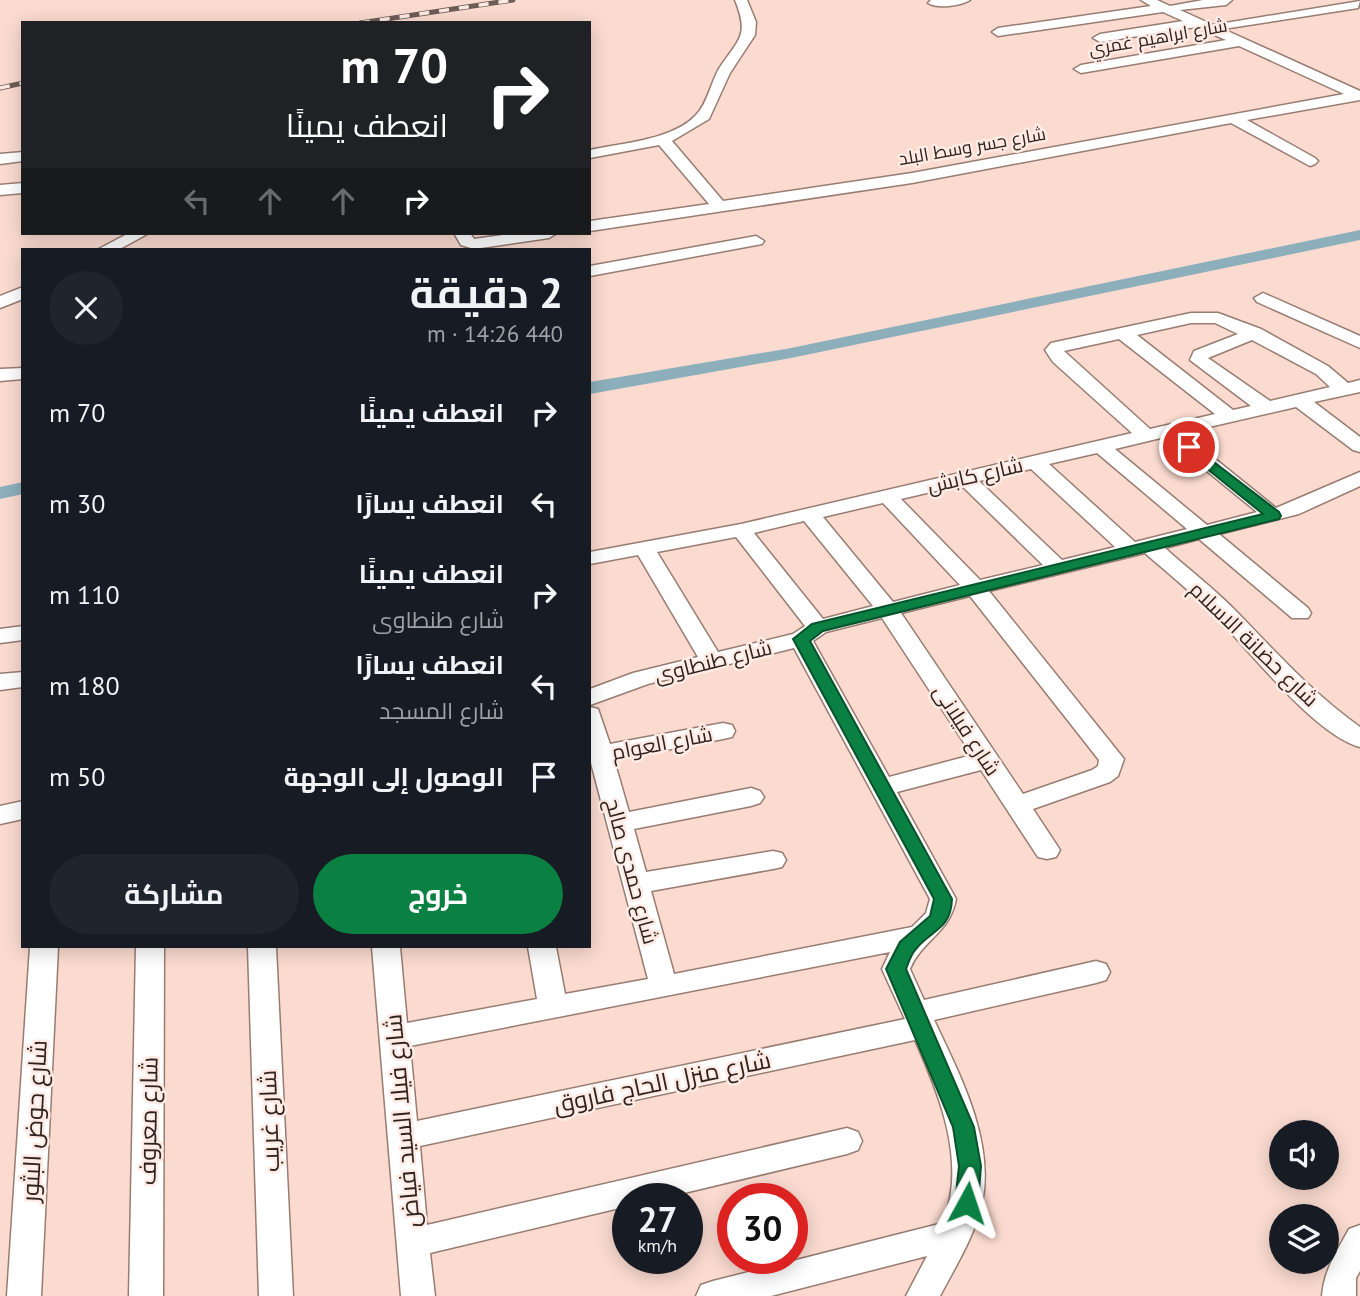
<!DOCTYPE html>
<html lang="ar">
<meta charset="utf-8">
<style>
:root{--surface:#171b24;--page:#20242c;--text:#f1f3f6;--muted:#9ea1a6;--accent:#0b8043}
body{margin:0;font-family:"PT Sans",Cairo,sans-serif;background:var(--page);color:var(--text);direction:rtl;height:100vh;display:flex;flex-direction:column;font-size:26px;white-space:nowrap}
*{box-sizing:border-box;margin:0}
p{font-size:23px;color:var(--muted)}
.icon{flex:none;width:38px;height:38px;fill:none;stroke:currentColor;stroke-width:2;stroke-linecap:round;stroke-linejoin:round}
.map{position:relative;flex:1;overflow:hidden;direction:ltr}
.panel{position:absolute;left:21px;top:248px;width:570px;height:700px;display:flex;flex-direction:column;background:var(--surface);border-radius:0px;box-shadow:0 4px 18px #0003;direction:rtl}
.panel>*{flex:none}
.hud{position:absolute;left:21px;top:21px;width:570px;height:214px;border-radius:0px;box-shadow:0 4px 18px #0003;direction:rtl;background:#202124;color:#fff;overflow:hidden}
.fabs{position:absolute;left:1269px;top:1120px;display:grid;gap:14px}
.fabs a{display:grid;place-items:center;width:70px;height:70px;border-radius:50%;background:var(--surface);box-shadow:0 4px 18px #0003;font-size:35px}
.speed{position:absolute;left:612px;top:1183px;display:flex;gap:14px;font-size:35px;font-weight:700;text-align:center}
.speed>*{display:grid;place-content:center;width:91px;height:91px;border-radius:50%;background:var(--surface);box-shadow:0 4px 18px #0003;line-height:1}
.speed small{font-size:18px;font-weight:400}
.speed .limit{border:10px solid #d22;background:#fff;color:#111}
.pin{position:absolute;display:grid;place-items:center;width:60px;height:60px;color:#fff;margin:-30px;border:4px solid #fff;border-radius:50%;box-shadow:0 2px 7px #0007}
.me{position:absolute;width:77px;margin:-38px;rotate:5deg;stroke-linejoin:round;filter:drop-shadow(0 0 5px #0008)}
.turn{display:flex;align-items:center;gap:24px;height:147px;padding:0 28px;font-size:32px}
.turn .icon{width:91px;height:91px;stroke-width:2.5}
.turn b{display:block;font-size:49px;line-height:60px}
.lanes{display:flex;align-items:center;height:66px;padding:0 28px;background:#0003;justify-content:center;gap:35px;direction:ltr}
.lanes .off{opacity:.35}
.round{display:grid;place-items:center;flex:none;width:74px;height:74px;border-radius:37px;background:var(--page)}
.headline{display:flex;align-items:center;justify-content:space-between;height:119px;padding:0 28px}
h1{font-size:42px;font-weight:700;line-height:52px}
.cta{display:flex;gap:14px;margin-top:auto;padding:14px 28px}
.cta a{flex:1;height:80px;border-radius:42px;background:var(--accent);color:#fff;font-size:28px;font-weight:700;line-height:80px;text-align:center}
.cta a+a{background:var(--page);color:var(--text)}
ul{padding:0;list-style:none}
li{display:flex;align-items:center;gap:21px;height:91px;padding:0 28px}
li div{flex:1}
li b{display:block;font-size:26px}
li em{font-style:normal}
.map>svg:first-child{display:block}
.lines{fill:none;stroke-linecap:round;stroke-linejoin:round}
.canal{fill:#8dafbc;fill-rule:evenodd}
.minor-casing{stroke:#987c72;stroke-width:3}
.minor{fill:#fff;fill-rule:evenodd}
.rail-casing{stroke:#6e5d56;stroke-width:5}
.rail{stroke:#ffebe4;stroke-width:3.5;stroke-dasharray:10;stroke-linecap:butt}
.route{fill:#0b8043;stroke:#07532c;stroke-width:2}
.labels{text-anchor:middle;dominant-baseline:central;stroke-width:5;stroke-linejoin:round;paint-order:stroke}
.far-street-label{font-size:18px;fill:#2e231f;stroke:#ffebe4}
.street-label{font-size:21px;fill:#2e231f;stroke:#ffebe4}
.near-street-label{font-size:24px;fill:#2e231f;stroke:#ffebe4}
</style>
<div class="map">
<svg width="1360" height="1296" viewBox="0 0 1360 1296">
<rect width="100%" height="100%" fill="#fbdbd0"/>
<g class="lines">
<g class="canal">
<polygon points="1360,230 1360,240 791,358 590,394 590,382 791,348"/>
<polygon points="23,482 23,494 0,499 0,487"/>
</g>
<g class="minor-casing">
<g id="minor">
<path d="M735,0H747L756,22L755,35L730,73L709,119L672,141L723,201L912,173L1344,94L1239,46L1081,73L1074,69L1081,65L1226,40L1196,27L1100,42L1093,38L1100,34L1183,21L1163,12L998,36L992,32L998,28L1151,6L1141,0H1157L1170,6L1203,0H1232L1226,5L1180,10L1213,25L1360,1L1358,8L1223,29L1360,91V100L1247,120L1315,158L1318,161L1315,164L1310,166L1231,123L912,183L590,231V221L709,204L659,145L590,158V150C622,143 673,140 696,115C708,103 711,81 720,67C740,38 749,35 735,0Z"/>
<path d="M931,0H970C961,6 937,9 928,3Z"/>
<polygon points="23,152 23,161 0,164 0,154"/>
<polygon points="23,183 23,193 0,195 0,185"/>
<polygon points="129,233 149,233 118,250 97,250"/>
<polygon points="454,233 470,233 474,239 517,233 557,233 549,238 474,249 461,245"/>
<polygon points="756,236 764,241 762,244 590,276 590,266"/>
<polygon points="23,287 23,299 0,308 0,296"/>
<polygon points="1263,293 1360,336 1360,348 1257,302 1254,298"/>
<path d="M1191,313H1218L1261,329L1328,366L1348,383L1360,380V392L1314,402L1360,437V452L1353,450L1296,407L1183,433L1276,508L1360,472V486L1299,514L1219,534L1308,608L1311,613L1308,618H1292L1199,539L1165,548C1187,568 1212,587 1234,609C1275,651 1312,693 1360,727V747C1315,735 1251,652 1217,618C1195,595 1169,574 1145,553L989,591L1124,759L1118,776L1110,782L1033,809L1060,850L1056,857L1047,859L1038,857L981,770L897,792L956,899C950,933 922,940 910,969L924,1000L1096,961L1106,964L1110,972L1106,980L1096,983L934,1020C960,1075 995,1141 982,1203C975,1236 955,1267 940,1296H906L927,1256L771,1296H696L701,1285L713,1281L943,1223C967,1162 940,1096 915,1040L420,1146L427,1225L847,1128L858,1132L862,1141L858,1150L847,1154L659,1199H628V1206L430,1253L435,1296H401L372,947H400L407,1023L537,999L528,947H556L565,994L648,979L590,759V707L598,709L610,744L723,723L732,725L735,731L732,737L723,739L614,760L629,812L751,788L760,791L764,797L760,803L751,806L634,829L646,872L773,851L782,853L786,860L782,867L773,869L651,891L674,974L912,927L926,913L930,899L794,648L648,684L590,705V689L633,673L698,657L638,555L590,564V552L741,524L1132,433L1053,362L1045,350L1051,343ZM1191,323H1215L1238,334L1194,351L1190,360L1251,406L1233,410L1137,335ZM1119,339L1215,414L1150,429L1064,351ZM1252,340L1316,374L1330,387L1270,401L1208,358ZM1165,437L1257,512L1207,525L1115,449ZM1097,453L1187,529L1135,542L1049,464ZM1031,469L1115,547L1062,560L979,481ZM961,485L1043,565L980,580L901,499ZM883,503L960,585L893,602L823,517ZM804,521L873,606L823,619L754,533ZM736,537L805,626L793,634L718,652L657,552ZM970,596L1099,760L1098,766L1092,770L1023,794L901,613ZM882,618L972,755L889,777L813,641L826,632ZM890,952L882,969L905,1019L417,1121L410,1046Z"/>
<polygon points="23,368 23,379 0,381 0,369"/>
<polygon points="23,626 23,640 0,643 0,629"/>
<polygon points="23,672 23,687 0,690 0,674"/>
<polygon points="23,801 23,819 0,824 0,806"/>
<polygon points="30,947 58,947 41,1296 7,1296"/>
<polygon points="136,947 164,947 163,1296 129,1296"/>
<polygon points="248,947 276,947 293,1296 259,1296"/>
<path d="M1360,1225V1271L1356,1278V1296H1322C1324,1270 1337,1251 1349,1229Z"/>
</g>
</g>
<use href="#minor" class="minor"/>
<g class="rail-casing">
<g id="rail">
<polyline points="360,23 513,0"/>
<polyline points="0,88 23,83"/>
</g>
</g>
<use href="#rail" class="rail"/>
</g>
<path class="route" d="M1189,443L1279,512L1281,516L1279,519L823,631L810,641L952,899C951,932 928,930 913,953C910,958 908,964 906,969L974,1127L981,1166L978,1203L974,1209L967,1212L959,1209L955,1203L959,1166L953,1127L886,969L900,942L930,916L934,899L793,639L812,624L1263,514L1184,450L1182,447Z"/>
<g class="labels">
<g class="far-street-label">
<text transform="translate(1158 37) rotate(-10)">شارع ابراهيم غمري</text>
<text transform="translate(972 146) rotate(-10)">شارع جسر وسط البلد</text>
</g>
<g class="street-label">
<text transform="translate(975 475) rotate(-13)">شارع كابش</text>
<text transform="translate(1254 644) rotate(44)">شارع حضانة الاسلام</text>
<text transform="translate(713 661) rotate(-14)">شارع طنطاوى</text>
<text transform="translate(967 730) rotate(57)">شارع فيلانى</text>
<text transform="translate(662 743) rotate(-11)">شارع العوام</text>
<text transform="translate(632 871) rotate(75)">شارع حمدى صالح</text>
</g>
<g class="near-street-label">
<text transform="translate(662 1082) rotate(-12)">شارع منزل الحاج فاروق</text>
<text transform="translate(34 1121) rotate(-87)">شارع حوض البثور</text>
<text transform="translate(148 1121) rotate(-89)">شارع معروف</text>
<text transform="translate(269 1121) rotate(-92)">شارع غريب</text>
<text transform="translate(402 1121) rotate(-95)">شارع فيلا السيد فياض</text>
</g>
</g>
</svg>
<div class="fabs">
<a><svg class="icon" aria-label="sound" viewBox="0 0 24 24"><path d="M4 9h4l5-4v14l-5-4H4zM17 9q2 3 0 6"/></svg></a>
<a><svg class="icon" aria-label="layers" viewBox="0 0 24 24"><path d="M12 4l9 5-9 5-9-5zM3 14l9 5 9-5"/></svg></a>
</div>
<div class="speed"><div>27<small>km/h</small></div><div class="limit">30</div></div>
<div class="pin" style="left:1189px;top:447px;background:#d93025"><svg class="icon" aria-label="arrive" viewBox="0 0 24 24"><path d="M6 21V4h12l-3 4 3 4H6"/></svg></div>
<svg class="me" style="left:967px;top:1203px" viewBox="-20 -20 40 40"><path d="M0-17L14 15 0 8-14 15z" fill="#0b8043" stroke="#fff" stroke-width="4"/></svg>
<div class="hud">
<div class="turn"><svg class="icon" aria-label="right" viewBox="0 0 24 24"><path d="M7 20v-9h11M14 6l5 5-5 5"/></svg><div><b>70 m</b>انعطف يمينًا</div></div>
<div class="lanes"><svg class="icon off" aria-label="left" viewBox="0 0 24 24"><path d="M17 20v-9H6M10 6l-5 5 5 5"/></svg><svg class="icon off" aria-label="ahead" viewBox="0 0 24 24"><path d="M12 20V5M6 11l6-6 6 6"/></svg><svg class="icon off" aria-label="ahead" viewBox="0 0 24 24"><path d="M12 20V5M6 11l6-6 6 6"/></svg><svg class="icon" aria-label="right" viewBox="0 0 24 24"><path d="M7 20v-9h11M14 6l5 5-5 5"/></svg></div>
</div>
<section class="panel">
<div class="headline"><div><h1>2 دقيقة</h1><p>440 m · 14:26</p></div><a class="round"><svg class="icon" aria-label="close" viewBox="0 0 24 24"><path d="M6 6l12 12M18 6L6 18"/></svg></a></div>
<ul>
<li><svg class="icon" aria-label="right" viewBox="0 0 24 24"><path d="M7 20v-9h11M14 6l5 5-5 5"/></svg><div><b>انعطف يمينًا</b></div><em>70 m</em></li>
<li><svg class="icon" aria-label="left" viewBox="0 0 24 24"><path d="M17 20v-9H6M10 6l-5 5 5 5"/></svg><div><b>انعطف يسارًا</b></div><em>30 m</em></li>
<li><svg class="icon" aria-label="right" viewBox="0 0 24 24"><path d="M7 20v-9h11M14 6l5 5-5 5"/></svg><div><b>انعطف يمينًا</b><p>شارع طنطاوى</p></div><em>110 m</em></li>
<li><svg class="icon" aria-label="left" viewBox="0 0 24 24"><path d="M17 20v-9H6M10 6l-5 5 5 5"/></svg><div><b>انعطف يسارًا</b><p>شارع المسجد</p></div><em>180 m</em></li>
<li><svg class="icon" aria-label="arrive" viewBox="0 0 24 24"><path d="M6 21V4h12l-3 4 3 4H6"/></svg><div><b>الوصول إلى الوجهة</b></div><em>50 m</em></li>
</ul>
<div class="cta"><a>خروج</a><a>مشاركة</a></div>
</section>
</div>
